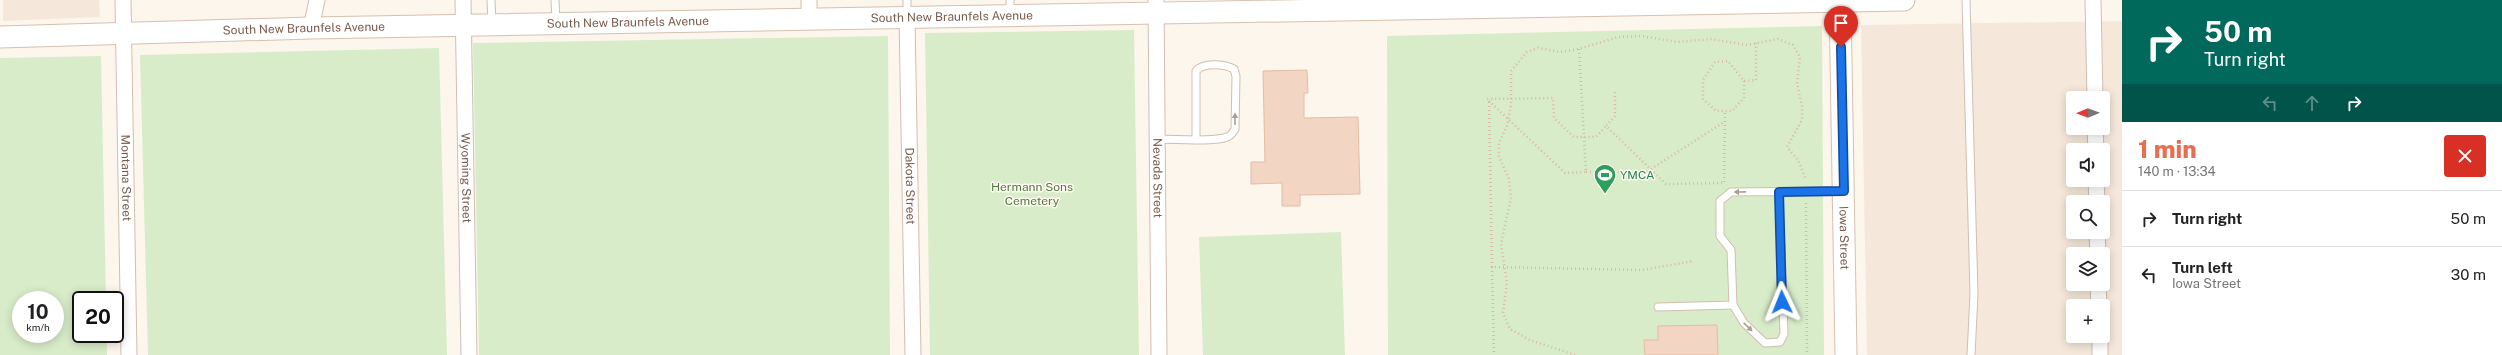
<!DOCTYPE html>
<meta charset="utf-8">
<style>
:root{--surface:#fff;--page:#f6f6f6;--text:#222;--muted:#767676;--line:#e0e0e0;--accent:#e76f51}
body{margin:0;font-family:"Public Sans",sans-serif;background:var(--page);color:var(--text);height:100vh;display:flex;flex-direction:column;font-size:15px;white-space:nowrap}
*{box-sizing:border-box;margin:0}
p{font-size:13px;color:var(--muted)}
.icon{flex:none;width:22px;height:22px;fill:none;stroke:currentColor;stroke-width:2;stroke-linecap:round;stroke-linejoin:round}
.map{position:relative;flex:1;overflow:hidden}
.details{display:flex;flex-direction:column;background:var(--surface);width:380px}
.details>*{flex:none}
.hud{background:#00695c;color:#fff;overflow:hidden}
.needle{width:26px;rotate:269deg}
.fabs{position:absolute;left:2066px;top:91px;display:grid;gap:8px}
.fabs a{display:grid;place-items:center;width:44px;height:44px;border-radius:4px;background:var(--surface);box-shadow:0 2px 10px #0003;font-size:20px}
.speed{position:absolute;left:12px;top:291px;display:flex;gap:8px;font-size:20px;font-weight:700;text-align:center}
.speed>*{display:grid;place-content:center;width:52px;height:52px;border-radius:50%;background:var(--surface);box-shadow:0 2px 10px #0003;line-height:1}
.speed small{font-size:10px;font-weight:400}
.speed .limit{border:2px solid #111;border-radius:6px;background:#fff;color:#111}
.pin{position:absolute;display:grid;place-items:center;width:34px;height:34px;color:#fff;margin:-41px -17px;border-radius:50% 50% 50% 0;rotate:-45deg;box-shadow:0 0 4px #0007}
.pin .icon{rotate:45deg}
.me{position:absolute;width:44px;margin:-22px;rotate:358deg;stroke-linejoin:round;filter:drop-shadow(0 0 3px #0008)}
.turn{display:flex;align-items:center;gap:14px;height:84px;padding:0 16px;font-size:18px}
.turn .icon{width:52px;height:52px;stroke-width:2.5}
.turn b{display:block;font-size:28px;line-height:34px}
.lanes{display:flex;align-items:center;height:38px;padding:0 16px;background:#0003;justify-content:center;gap:20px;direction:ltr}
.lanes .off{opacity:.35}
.round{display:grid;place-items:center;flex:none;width:42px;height:42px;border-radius:4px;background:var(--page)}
.overview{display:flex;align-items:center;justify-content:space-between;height:68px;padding:0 16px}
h1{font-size:24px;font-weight:800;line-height:30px;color:var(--accent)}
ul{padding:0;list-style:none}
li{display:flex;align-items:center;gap:12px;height:56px;padding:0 16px;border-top:1px solid var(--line)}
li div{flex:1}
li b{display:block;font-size:15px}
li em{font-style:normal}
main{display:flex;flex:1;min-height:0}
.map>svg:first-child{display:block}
.residential{fill:#f5e8da;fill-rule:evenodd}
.green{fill:#d8ecc9;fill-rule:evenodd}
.building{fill:#f3d5c3;stroke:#e6bba3}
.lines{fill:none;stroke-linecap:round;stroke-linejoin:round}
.service-casing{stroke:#d1beb0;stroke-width:9}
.minor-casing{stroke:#d1beb0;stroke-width:17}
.secondary-casing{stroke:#d6c0b0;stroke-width:23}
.path{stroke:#d9b8a5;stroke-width:2.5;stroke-dasharray:1 3;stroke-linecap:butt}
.service{stroke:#fff;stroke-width:7}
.minor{stroke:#fff;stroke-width:15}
.secondary{stroke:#fff;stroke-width:21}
.oneway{fill:#af9d94}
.route-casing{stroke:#114b97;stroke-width:10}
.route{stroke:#1a73e8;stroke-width:7}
.labels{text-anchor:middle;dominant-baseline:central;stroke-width:3;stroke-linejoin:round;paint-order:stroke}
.street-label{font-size:12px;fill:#7a5c4d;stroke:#fffaf3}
.leisure-label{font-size:12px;fill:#27864d;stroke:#fffaf3;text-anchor:start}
.park-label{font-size:12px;fill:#537a41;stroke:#fffaf3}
</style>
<main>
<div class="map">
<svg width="2122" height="355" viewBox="0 0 2122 355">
<rect width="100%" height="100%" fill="#fdf6ec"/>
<g class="residential">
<polygon points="3,0 99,0 100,17 3,21"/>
<path d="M2122,21V355H1867L1861,25ZM2073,98H2103V128H2073ZM2073,150H2103V180H2073ZM2073,202H2103V232H2073ZM2073,254H2103V284H2073ZM2073,306H2103V336H2073Z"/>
</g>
<g class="green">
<polygon points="1822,26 1824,355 1388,355 1387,36"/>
<polygon points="1134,30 1139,355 930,355 925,33"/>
<polygon points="888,36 890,355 479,355 473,43"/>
<polygon points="439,48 447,355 148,355 140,55"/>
<path d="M101,56L106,300H81V334H107V355H0V58ZM21,300H55V334H21Z"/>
<polygon points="1341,232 1345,355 1203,355 1199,237"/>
</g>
<g class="building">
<polygon points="1307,70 1308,93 1304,93 1304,118 1358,117 1360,194 1300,195 1300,206 1282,206 1282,183 1251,184 1251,162 1265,162 1263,71"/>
<polygon points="1717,325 1718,355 1645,355 1644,340 1658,340 1658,326"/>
</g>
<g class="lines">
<g class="service-casing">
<g id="service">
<polyline points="491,0 492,23"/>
<polyline points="555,0 556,22"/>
<polyline points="907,0 907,15"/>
<polyline points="1010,0 1010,14"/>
<polyline points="1966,0 1974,294 1971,355"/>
<path d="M1157,139C1177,139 1205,142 1224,138C1230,137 1232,134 1235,129L1236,76L1234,69C1225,64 1203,62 1196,71V139"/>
<polyline points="1779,192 1784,334 1780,342 1765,343 1744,323 1733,305 1731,250 1720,236 1720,201 1731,192 1841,191"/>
<polyline points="1658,307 1733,305"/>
</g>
</g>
<g class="minor-casing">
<g id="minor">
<path id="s1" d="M123,0L129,355"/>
<path id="s2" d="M463,0L469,355"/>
<polyline points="809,0 809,19"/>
<path id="s3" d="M1156,0L1159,355"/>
<polyline points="2093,0 2095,98"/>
<path id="s4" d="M907,17L913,355"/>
<polyline points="311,28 317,0"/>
<polyline points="2095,128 2096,150"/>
<polyline points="2096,180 2097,202"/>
<polyline points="2097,232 2098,254"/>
<polyline points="2098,284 2099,306"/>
<polyline points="2100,336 2100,355"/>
</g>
</g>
<g class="secondary-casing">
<g id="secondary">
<path id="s5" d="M1840,1L1846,355"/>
<path id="s6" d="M0,37L311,28L1904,0"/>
</g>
</g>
<g class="path">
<polyline points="1579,49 1586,172 1565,173 1487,99 1553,98 1554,118 1574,137 1596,137 1606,126"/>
<polyline points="1744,81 1744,98 1732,111 1716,111 1703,99 1703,80 1715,62 1728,61 1744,81 1756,80 1756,43"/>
<polyline points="1615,92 1615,116 1606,126 1666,184 1724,183 1725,111"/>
<polyline points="1489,102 1492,267 1642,270 1694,261"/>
<polyline points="1651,169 1724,122"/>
<polyline points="1586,172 1653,172"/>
<polyline points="1806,203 1807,355"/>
<polyline points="1492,267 1494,355"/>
<polyline points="1575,355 1530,340 1510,329 1503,313 1507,283 1501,244 1511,198 1509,179 1499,157 1499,143 1507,126 1511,105 1511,71 1527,52 1538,48 1560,52 1579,49 1618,37 1641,36 1677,42 1711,39 1747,45 1778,39 1793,45 1800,57 1797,83 1802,106 1802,120 1787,147 1798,160 1806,180"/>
</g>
<use href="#service" class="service"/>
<use href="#minor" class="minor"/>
<use href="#secondary" class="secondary"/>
</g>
<defs><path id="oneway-solid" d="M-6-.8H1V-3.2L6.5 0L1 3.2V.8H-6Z"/></defs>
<g class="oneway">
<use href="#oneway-solid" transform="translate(1235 119) rotate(-89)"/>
<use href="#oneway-solid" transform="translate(1740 192) rotate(179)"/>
<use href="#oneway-solid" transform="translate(1748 327) rotate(44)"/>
</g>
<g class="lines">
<g class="route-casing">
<polyline id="route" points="1782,302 1779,192 1844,191 1841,47"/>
</g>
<use href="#route" class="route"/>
</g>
<defs>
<g id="stadium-pin" transform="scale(1.15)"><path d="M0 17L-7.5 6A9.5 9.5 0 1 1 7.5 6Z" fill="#2e9e5b" stroke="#fffaf3"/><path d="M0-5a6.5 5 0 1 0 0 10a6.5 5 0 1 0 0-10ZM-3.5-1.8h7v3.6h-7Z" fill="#fff"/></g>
</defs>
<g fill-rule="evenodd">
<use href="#stadium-pin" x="1605" y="175"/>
</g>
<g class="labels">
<g class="street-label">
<text stroke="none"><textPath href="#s6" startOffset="952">South New Braunfels Avenue</textPath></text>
<text stroke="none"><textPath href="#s6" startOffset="628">South New Braunfels Avenue</textPath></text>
<text stroke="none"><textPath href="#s6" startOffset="304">South New Braunfels Avenue</textPath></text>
<text stroke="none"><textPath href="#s1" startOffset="178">Montana Street</textPath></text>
<text stroke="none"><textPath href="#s2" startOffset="178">Wyoming Street</textPath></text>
<text stroke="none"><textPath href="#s3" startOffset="178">Nevada Street</textPath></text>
<text stroke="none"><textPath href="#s4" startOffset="169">Dakota Street</textPath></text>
<text stroke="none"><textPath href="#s5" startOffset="237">Iowa Street</textPath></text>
</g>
<g class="leisure-label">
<text x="1620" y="175">YMCA</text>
</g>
<g class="park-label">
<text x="1032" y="187">Hermann Sons<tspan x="1032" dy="14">Cemetery</tspan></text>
</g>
</g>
</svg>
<div class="fabs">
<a><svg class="needle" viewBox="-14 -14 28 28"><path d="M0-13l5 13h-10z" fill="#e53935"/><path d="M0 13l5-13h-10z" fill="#767676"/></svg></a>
<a><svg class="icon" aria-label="sound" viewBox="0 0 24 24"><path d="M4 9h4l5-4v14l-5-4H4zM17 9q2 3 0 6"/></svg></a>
<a><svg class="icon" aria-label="search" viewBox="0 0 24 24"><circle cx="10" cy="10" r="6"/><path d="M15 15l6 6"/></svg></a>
<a><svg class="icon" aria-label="layers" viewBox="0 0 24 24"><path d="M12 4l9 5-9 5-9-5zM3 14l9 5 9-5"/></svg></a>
<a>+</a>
</div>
<div class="speed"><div>10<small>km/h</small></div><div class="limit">20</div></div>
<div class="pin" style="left:1841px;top:47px;background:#d93025"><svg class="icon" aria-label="arrive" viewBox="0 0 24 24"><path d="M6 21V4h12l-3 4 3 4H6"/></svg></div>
<svg class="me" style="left:1782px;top:302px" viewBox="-20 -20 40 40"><path d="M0-17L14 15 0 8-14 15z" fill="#1a73e8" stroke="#fff" stroke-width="4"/></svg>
</div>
<section class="details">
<div class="hud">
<div class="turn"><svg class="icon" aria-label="right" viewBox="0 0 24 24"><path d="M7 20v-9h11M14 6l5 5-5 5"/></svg><div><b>50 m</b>Turn right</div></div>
<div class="lanes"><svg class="icon off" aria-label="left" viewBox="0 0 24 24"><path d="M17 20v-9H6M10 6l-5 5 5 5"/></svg><svg class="icon off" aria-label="ahead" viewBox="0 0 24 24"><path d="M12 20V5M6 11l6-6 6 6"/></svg><svg class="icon" aria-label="right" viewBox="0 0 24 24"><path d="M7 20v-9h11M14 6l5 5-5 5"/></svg></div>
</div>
<div class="overview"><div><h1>1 min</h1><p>140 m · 13:34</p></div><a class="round" style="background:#d93025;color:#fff"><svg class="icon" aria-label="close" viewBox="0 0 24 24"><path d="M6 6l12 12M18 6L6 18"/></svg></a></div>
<ul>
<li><svg class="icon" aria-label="right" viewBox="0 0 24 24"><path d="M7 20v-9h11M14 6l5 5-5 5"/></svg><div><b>Turn right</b></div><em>50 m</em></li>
<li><svg class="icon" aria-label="left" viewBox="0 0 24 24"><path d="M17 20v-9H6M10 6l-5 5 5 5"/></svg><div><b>Turn left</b><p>Iowa Street</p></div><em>30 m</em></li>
</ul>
</section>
</main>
